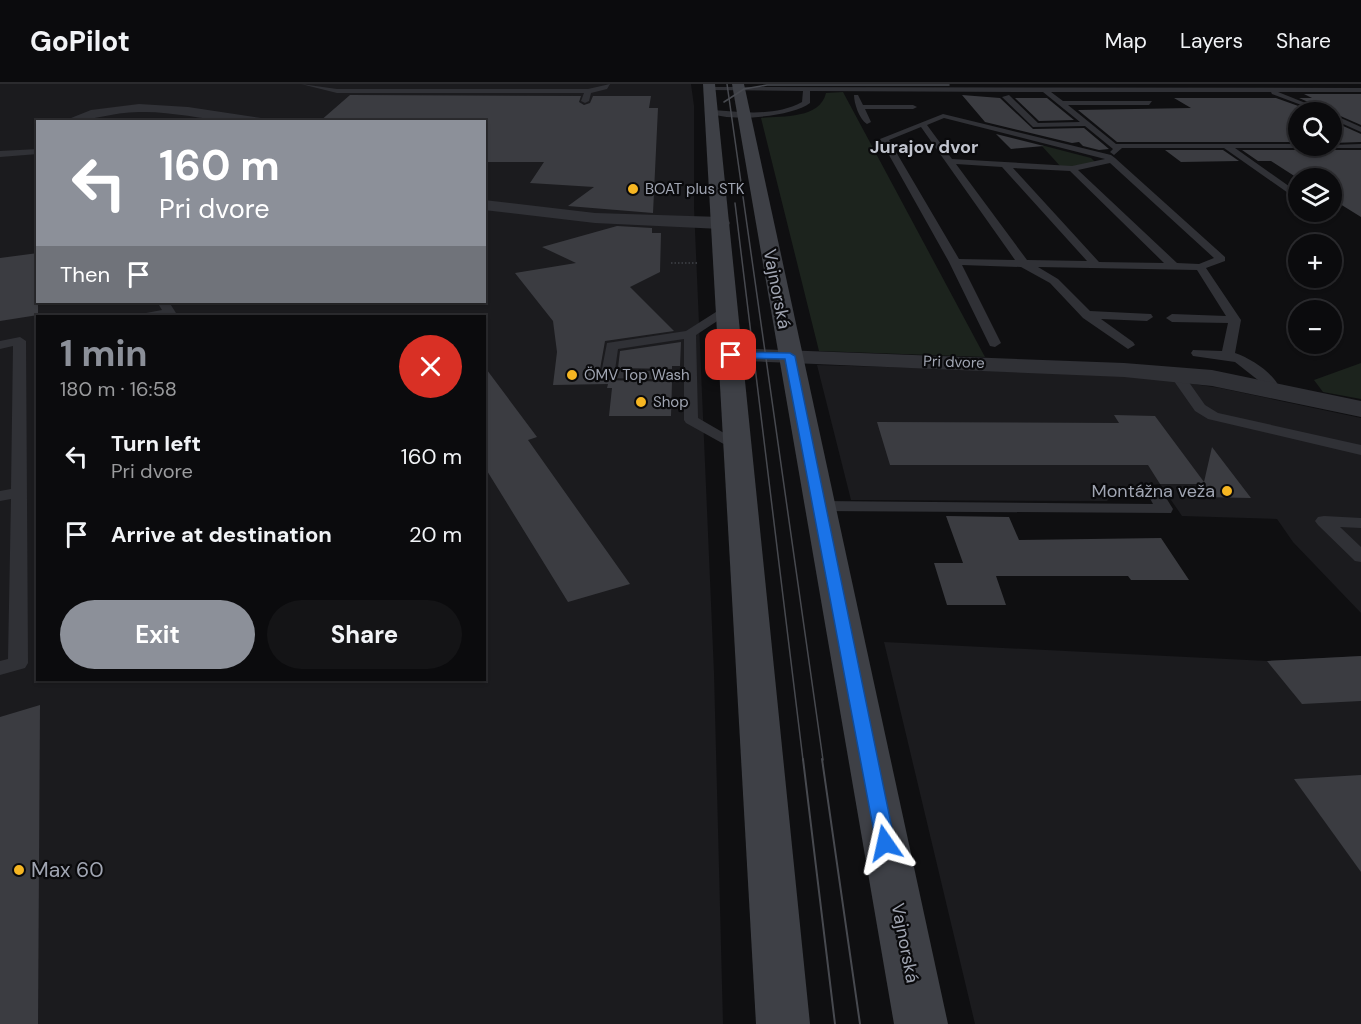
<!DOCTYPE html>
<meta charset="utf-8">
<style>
:root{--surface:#0b0b0d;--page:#141416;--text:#f1f3f6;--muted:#9a9b9d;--line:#2b2b2e;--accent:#8c9099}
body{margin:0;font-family:"DM Sans",sans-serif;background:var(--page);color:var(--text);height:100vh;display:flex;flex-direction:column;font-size:22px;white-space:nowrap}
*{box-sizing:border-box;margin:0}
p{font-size:20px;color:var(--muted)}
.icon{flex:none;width:33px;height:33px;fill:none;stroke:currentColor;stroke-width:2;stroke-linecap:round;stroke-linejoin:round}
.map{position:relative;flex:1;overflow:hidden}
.side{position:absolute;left:36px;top:231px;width:450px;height:366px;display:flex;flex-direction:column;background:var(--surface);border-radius:0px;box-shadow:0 2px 4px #0004,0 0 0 2px var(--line)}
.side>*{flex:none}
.top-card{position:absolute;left:36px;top:36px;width:450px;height:183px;border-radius:0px;box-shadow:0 2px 4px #0004,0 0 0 2px var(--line);background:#8c9099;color:#fff;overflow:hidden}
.buttons{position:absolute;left:1288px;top:18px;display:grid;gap:12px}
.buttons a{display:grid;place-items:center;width:54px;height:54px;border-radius:50%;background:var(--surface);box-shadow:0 2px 4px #0004,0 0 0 2px var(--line);font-size:30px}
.pin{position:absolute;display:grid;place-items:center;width:51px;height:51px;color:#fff;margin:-26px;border-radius:12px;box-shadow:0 3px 9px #0006}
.me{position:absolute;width:66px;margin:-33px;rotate:349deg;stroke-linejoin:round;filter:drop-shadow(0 0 4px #0008)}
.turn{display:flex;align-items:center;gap:21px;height:126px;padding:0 24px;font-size:27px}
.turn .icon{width:78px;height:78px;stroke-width:2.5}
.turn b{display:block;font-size:42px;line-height:51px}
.then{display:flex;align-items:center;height:57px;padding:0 24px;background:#0003;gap:12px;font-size:22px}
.round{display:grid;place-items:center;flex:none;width:63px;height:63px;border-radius:32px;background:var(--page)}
.headline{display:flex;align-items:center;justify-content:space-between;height:102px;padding:0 24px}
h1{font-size:36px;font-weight:700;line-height:45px;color:var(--accent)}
.cta{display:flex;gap:12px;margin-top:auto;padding:12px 24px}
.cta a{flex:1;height:69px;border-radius:36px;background:var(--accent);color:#fff;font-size:24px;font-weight:700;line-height:69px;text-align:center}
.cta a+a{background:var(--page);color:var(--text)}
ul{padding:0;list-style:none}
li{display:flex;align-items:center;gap:18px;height:78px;padding:0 24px}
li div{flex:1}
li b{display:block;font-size:22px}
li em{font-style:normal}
header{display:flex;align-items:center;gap:36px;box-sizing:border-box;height:84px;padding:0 30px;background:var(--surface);border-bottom:2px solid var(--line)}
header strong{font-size:28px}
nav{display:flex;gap:33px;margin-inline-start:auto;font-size:21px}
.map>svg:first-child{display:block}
.built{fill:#1b1b1e;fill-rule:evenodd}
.green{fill:#1c231d}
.building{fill:#3b3c41}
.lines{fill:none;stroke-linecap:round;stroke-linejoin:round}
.path{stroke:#36383d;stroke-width:2;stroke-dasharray:1.5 2;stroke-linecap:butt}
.lane{fill:#303136;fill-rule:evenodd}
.street{fill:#303136;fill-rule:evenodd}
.secondary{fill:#3e4046;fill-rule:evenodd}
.tram-far1{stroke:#47494f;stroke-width:1.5}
.tram{stroke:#47494f;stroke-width:2}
.route{fill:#1a73e8;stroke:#114b97;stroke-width:1.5}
.poi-dot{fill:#f6b622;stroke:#0a0a0c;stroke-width:2}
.labels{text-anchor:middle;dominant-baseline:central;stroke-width:4.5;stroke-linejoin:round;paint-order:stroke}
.far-poi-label{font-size:15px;fill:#a0a5b2;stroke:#0a0a0c;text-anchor:start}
.far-street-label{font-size:15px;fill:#a0a5b2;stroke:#0a0a0c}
.far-quarter-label{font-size:18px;font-weight:bold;fill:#c1c4ce;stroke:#0a0a0c}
.street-label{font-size:18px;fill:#a0a5b2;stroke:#0a0a0c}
.poi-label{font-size:18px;fill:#a0a5b2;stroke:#0a0a0c;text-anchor:end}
.near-poi-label{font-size:21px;fill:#a0a5b2;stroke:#0a0a0c;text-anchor:start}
</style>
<header>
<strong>GoPilot</strong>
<nav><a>Map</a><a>Layers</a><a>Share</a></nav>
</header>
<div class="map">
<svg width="1361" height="940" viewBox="0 0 1361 940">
<rect width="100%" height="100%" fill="#0f0f11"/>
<g class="built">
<path d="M0,0H691L694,22V123L714,589L723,940H0ZM38,38H484V218H38ZM38,232H484V596H38Z"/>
<polygon points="817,281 1126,290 1220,304 1361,334 1361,529 1293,458 1277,435 1182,432 1160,400 1116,405 1107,417 851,416"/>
<polygon points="884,558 1267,577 1361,572 1361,940 975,940"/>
</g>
<g class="green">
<path d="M843,8L985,273L819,267L761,34C782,32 820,35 826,9Z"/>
<polygon points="1041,61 1091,74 1095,78 1087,81 1061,83"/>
<polygon points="1361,279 1361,315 1323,308 1314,296"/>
</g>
<g class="building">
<polygon points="1304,10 1361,10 1361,41 1299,14 1312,14"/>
<polygon points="350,11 581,12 579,18 584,21 590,19 593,12 651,12 649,24 658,24 653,129 568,122 594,103 530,99 544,78 484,78 484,38 319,38"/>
<polygon points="962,11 1000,14 1033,45 1084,44 1109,65 1099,66 1083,62 1079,58 1072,59 985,38"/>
<polygon points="1015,14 1047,14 1074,36 1039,37"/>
<polygon points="1174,14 1276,14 1315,28 1299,28 1299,58 1117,58 1078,26 1191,24"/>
<polygon points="1332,37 1361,50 1361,58 1332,59"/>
<polygon points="996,50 1044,62 1011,65"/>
<polygon points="1165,66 1223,66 1239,77 1181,78"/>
<polygon points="1242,66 1361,66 1361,133 1332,115 1332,94 1299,95 1271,77 1258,77"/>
<polygon points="617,142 652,144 652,149 661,149 660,188 630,203 674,247 605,257 599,291 608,296 672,298 671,332 609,332 612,304 607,304 608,300 553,301 557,268 553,237 515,189 576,179 542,163"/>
<polygon points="38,169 38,231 0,237 0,174"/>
<polygon points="681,258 680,282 672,282 672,285 618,284 620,267"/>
<polygon points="484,282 537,353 528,356 630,500 568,518 484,382"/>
<polygon points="1114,331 1155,332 1204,398 1212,363 1251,414 1201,413 1204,400 1160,400 1148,381 890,381 877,338 1119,339"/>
<polygon points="946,432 1009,433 1019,456 1161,454 1189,496 1131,496 1128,492 996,492 1006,521 947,521 934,479 963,479"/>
<polygon points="1361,572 1361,617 1302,620 1267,577"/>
<polygon points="40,621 38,940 0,940 0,633"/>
<polygon points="1361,691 1361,788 1294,695"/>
</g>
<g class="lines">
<polyline class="path" points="671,179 697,179"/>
<g class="lane">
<polygon points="301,0 337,5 588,5 610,0 607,5 591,9 589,17 585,19 581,17 584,9 337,9"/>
<path d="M710,3L1361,4V8H1278L1328,28H1320L1272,10L1271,8H1051L1063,17H1152L1149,21H1068L1116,60H1299V62L1361,60V64H1235L1293,105H1299V111H1291L1224,64H1122L1114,71L1110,68L1113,65L1085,42L1033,43L1002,13L1009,11L1038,39L1080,38L1043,8L810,7V19C792,33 727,39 708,28L712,26C743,28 774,33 802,18L803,7L708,6Z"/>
<path d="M854,11H858L863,21H913L917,23L913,25H865L871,38L867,40C859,35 854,19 854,11Z"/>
<path d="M943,30L1111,71L1115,74L1225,173V177L1206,184L1241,236L1235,269C1252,275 1272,288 1280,304L1278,310H1268L1263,300L1235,278L1193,272L1191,269L1193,266L1222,267L1228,239L1172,238L1166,234L1172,230L1226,232L1197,186L1038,183L1058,195L1090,227L1151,230L1153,233L1147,237L1101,235L1133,258L1135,261L1128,265L1083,234L1050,199L1021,183L962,181L1001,259L995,263L990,262L949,178L880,55ZM944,34L1105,75L1072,82L952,75L927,41ZM921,43L1015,176L959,175L889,56ZM1110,79L1214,174L1199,180L1177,179L1078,86ZM956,80L1002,83L1087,177L1027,176ZM1013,84L1070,87L1164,179L1099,178Z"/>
<polygon points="1332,30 1361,43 1361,48 1332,35"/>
<polygon points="38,65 38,70 0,73 0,67"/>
<polygon points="157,218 169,218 176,229 171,232 144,232 146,229 162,226"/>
<path d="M727,221L733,225L731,228L696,251L698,334L743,360L746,363L738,368L686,339L684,336V296L608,294L601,290L607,259L686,247ZM684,255V288L615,286L618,265Z"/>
<polygon points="20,253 26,257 28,579 25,584 0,591 0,577 8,575 11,415 0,417 0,407 11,405 13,262 0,265 0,257"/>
<polygon points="1176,286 1181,287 1205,321 1218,329 1361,361 1361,371 1208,335 1195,327 1169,290"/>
<polygon points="1154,402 1160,404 1173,425 1171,429 819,427 811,422 819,417 1153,420 1146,407"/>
<polygon points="1324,432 1361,434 1361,444 1340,443 1361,463 1361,478 1355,477 1318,441 1315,437 1318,433"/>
</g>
<g class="street">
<path d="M139,20L188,23L261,34L268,38C255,38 243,38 231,37C200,35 170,27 139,28C112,28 88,38 61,38L91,26Z"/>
<polygon points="484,116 595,129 721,133 728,135 730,139 728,143 721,145 595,139 484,126"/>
<polygon points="731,264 1124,279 1212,286 1361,317 1361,333 1212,302 1124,293 722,276 719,271 722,266"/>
</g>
<g class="secondary">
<polygon points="703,0 715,0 810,940 756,940"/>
<polygon points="732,0 744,0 948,940 894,940"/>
</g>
<g class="tram-far1">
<polyline points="727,0 823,676"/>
<polyline points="724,18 744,5 767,1 949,1"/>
<polyline points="735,119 803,676"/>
</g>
<g class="tram">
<polyline points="803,675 835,940"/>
<polyline points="822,675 860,940"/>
</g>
</g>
<polygon class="route" points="728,268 790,269 795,272 895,759 892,765 885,767 879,765 876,759 785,275 731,274 728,273"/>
<g class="poi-dot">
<circle cx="633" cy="105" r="6"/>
<circle cx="572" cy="291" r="6"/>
<circle cx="641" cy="318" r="6"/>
<circle cx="1227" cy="407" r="6"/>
<circle cx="19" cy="786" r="6"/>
</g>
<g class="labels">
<g class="far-poi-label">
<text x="645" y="105">BOAT plus STK</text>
<text x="584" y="291">ÖMV Top Wash</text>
<text x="653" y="318">Shop</text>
</g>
<g class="far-street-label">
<text transform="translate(954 278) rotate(2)">Pri dvore</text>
</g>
<g class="far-quarter-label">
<text x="924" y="63">Jurajov dvor</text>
</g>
<g class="street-label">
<text transform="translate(777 205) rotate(79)">Vajnorská</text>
<text transform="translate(905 859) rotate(79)">Vajnorská</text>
</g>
<g class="poi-label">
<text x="1215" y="407">Montážna veža</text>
</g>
<g class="near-poi-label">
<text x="31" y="786">Max 60</text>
</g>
</g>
</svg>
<div class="buttons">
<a><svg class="icon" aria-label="search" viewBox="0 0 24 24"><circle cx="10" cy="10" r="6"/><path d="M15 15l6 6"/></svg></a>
<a><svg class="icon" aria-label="layers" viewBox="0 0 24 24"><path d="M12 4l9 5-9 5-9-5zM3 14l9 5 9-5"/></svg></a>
<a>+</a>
<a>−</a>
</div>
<div class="pin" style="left:731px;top:271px;background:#d93025"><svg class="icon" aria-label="arrive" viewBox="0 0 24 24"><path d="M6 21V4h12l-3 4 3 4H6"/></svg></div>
<svg class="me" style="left:885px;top:759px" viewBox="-20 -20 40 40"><path d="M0-17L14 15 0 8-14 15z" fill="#1a73e8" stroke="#fff" stroke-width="4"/></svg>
<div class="top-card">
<div class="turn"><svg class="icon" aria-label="left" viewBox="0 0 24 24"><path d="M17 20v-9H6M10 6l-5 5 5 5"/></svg><div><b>160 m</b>Pri dvore</div></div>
<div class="then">Then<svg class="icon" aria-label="arrive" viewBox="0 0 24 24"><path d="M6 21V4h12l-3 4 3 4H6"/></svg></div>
</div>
<section class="side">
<div class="headline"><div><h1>1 min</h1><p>180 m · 16:58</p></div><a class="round" style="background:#d93025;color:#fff"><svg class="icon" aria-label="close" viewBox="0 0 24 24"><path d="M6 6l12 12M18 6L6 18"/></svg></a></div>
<ul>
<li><svg class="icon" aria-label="left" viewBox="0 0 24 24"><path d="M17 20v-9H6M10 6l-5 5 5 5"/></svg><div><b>Turn left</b><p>Pri dvore</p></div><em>160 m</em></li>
<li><svg class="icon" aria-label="arrive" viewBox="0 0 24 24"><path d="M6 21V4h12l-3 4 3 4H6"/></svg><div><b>Arrive at destination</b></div><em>20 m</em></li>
</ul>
<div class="cta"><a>Exit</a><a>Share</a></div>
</section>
</div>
